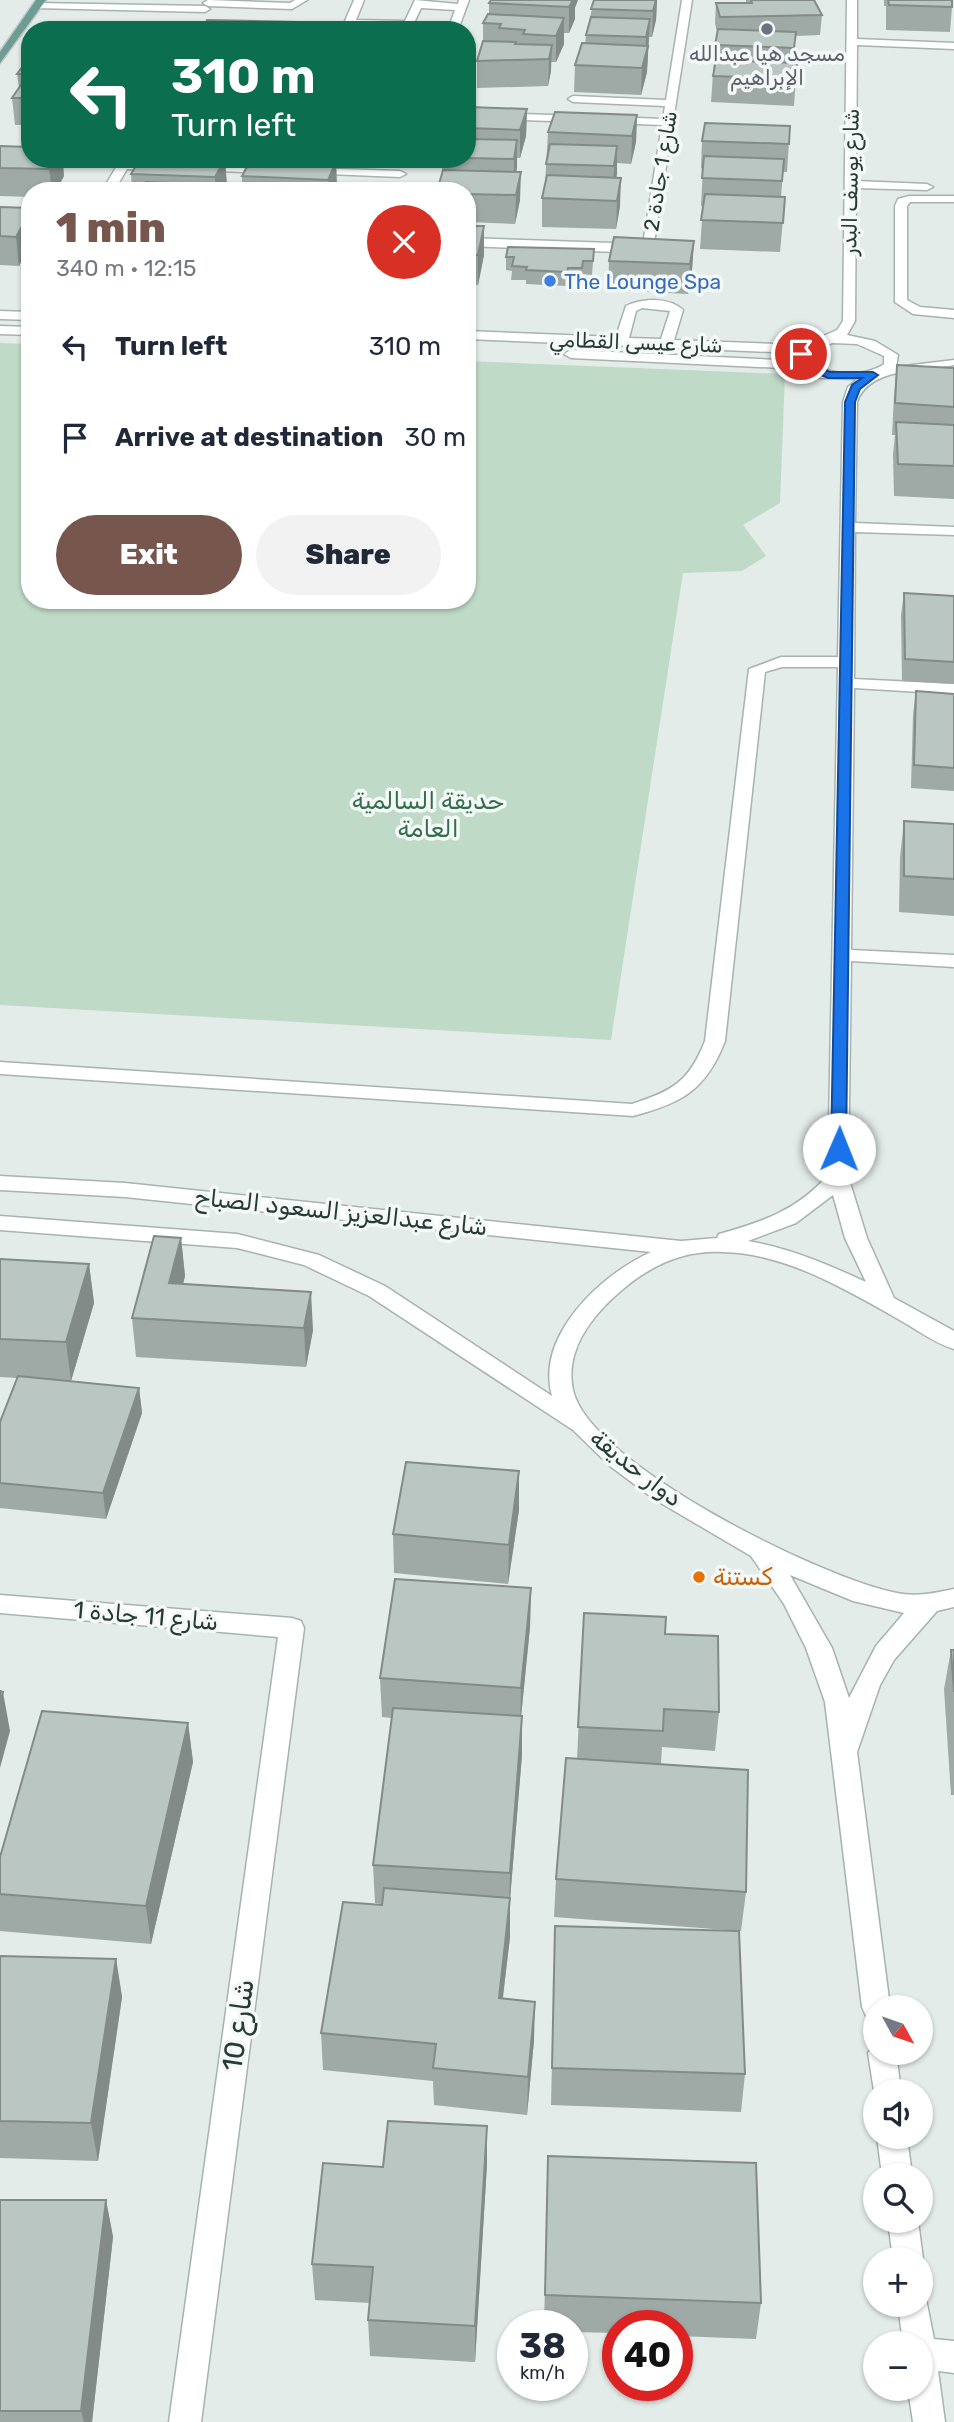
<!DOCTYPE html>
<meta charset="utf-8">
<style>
:root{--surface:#fff;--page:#f2f2f3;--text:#1f2937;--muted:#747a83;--accent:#77564e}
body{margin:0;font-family:Rubik,Vazirmatn,sans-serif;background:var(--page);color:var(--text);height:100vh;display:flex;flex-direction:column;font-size:26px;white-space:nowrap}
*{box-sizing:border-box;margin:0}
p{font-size:23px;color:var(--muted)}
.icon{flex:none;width:38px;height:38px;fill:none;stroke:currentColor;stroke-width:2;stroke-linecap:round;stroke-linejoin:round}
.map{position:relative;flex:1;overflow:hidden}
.side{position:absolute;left:21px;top:182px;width:455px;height:427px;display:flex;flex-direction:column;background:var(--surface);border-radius:28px;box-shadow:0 2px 5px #0004}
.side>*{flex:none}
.top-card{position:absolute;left:21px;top:21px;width:455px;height:147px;border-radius:28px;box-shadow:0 2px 5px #0004;background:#0b6e4f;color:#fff;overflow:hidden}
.needle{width:46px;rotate:130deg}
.fabs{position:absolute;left:863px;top:1995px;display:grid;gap:14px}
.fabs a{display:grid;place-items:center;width:70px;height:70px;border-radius:50%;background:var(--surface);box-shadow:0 2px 5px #0004;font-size:35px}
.speed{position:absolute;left:497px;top:2310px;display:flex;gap:14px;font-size:35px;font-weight:700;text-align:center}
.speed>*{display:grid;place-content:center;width:91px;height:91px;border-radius:50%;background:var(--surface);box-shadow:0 2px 5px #0004;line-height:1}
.speed small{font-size:18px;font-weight:400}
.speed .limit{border:10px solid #d22;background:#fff;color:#111}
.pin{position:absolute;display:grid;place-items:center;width:60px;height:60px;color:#fff;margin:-30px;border:4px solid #fff;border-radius:50%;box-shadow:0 2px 7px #0007}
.me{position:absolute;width:77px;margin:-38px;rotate:1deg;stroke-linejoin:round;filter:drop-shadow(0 0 5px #0008)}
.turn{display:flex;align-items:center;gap:24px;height:147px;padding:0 35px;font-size:32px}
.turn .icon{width:91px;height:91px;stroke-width:2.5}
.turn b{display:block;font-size:49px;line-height:60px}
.round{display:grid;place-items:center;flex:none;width:74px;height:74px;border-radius:37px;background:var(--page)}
.overview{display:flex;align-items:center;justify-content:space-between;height:119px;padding:0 35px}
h1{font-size:42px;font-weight:800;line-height:52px;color:var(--accent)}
.action{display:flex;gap:14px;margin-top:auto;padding:14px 35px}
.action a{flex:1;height:80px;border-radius:42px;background:var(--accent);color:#fff;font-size:28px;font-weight:800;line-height:80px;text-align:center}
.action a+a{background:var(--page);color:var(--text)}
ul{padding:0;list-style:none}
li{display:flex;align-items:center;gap:21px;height:91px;padding:0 35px}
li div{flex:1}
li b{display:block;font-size:26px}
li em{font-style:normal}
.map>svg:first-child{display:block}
.green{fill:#bfdac7}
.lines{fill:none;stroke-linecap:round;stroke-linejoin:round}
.minor-casing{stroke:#a6b3af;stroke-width:3}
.major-casing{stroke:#c2c8c7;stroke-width:3}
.minor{fill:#fff;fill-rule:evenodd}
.major{fill:#6d9c92;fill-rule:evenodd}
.wall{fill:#9faaa6}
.shaded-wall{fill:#828b87}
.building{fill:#b9c6c1;stroke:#828b87;stroke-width:2}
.route{fill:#1a73e8;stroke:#114b97;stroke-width:2}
.worship-dot{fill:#6b7280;stroke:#f4f8f6;stroke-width:2.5}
.shop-dot{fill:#3f7fe0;stroke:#f4f8f6;stroke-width:2.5}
.food-dot{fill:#e8710a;stroke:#f4f8f6;stroke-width:2.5}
.labels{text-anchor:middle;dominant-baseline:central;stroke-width:7;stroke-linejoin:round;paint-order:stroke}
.far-worship-label{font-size:21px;fill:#5b616d;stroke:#f4f8f6}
.far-street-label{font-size:21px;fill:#253b36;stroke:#f4f8f6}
.far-shop-label{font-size:21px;fill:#366cbe;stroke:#f4f8f6;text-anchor:start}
.park-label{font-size:24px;fill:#336e4c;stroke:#f4f8f6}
.street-label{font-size:24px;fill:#253b36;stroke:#f4f8f6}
.food-label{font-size:24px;fill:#c56008;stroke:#f4f8f6;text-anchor:start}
.near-street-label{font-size:28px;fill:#253b36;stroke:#f4f8f6}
</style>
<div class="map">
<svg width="954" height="2422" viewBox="0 0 954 2422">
<rect width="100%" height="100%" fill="#e3ece8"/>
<polygon class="green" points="0,343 30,344 30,600 467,600 467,361 785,374 780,503 743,525 766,556 742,571 683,573 611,1040 0,1005"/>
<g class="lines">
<g class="minor-casing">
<g id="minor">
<polygon points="295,0 307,0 292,9 208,6 203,3 208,0 290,3"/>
<polygon points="354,0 364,0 356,20 405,21 415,0 458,4 459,0 469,0 458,30 448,30 455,10 421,8 413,25 408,27 363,28 345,21"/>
<polygon points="682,0 692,0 653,249 641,253 467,246 467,238 643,244 662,125 611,123 606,120 611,117 663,119 665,106 573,102 568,99 573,96 666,100"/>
<path d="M847,0H857V39L954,43V49L857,45L856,181L927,184L933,187L927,190L856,188L855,321L847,335L875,341L898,355L896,367L954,360V365L949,366C919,370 868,369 857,402L855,523L954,527V535L855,532L854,679L954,684V694L854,688L851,950L954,955V967L851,961L848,1176L867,1238L894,1298L954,1331V1349C934,1343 916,1329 898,1319C845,1289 785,1253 722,1252C679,1250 644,1269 614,1297C589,1320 565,1353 573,1390C589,1464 825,1580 897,1593C916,1597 935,1593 954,1589V1607L937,1611L894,1660L880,1685L857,1752L890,2007H875V2019L866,2016L862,2007L825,1702L806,1648L784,1604L751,1556L654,1499L610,1466L573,1430L369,1296L304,1265L237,1248L0,1230V1216L237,1234L319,1255L385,1286L552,1396C535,1335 602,1274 651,1252L125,1197L0,1190V1176L125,1183L681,1241L717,1238L719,1234C762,1222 798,1210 828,1175L838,667H782L765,672L725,1041C706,1090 682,1103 633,1116L0,1074V1062L632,1104C672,1091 689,1082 705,1041L749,669L781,657H838L843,402L848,387L858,379L821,378L802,369L571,358L564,354L571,350L798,361L795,353L467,339V331L616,337L626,306C643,298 669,297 683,310L674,340L803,345L837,330L843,321ZM642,308L670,311L661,339L629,338L636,311ZM832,343L857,344L884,356V364C865,378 818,377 808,355ZM833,1195L845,1238L866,1282C827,1264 789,1248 748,1241L796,1223ZM790,1575L853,1601L904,1613L876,1646L849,1698L832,1648Z"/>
<polygon points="37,3 205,6 210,9 205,12 34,8"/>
<polygon points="195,25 244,27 249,30 191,30"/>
<polygon points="467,112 579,116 584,119 579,122 467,118"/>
<polygon points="121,159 163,164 169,167 163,170 127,169 114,191 102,191"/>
<polygon points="199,165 272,167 278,170 272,173 195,170 193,168"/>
<polygon points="308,168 400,171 406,174 400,177 304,173 302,171"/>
<polygon points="909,196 954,196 954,202 910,202 907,206 907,300 920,307 954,310 954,318 913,314 895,302 895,206 898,199"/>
<polygon points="0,311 30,312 30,320 0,319"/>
<polygon points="0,326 30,327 30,335 0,334"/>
<polygon points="0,1595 292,1618 301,1621 304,1628 201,2422 169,2422 278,1637 0,1613"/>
<polygon points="875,2043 875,2053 896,2053 901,2091 875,2091 875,2097 868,2053"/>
<polygon points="877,2137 907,2137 912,2175 882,2175"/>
<polygon points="888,2221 918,2221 923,2259 920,2266 920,2259 893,2259"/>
<polygon points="920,2292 925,2294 934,2339 954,2341 954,2373 938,2371 945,2422 913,2422 908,2389 920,2389 920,2343 903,2343 898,2305 920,2305"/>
</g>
</g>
<g class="major-casing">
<polygon id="major" points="36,0 46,0 0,63 0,52"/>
</g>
<use href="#minor" class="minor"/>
<use href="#major" class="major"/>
</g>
<g class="wall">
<polygon points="594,0 657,0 656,20 652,37 649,37 647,72 641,95 574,92 575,65 585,44 586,35"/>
<polygon points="746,0 814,0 822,15 820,35 795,36 793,63 797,63 794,106 711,102 715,45 717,32 715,23 716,3 746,3"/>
<polygon points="884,0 952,0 952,7 950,32 886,30 886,6 884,6"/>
<polygon points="489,3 575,8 575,19 569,33 564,33 564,44 556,62 551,62 551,71 548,86 477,88 477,61 483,41 483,23 489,14"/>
<polygon points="30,48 30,125 15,125 12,98 19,88 17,74 28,59 27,53"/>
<polygon points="527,109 526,136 520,158 517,158 516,172 520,200 515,224 467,222 467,191 442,171 442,159 467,159 467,115"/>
<polygon points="637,115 636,142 631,164 617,163 616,178 620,206 616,229 542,227 542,198 545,184 548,132"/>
<polygon points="790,126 787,172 783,172 781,197 785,197 780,252 700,249 703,206 701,206 703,169 701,168 702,141"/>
<polygon points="0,146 64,176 56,191 30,191 30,197 0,196"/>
<polygon points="225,159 227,187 225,191 132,191 131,174"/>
<polygon points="336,162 337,191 228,191 242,186 242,176"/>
<polygon points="0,207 30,208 19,266 0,265"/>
<polygon points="467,226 484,226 484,255 478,285 467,285"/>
<polygon points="694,241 692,270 688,294 608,290 609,261"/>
<polygon points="594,249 592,275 582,274 581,282 567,281 567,286 526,284 526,280 511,280 512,271 506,270 506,257"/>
<polygon points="897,365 954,368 954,499 894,496 893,454 895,435 892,435 894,396"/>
<polygon points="904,593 954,596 954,684 902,681 901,615"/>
<polygon points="916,691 954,694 954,791 911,788 913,714"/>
<polygon points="904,821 954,824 954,916 899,912 900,857"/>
<polygon points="181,1238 185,1276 183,1284 313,1330 306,1367 136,1357 132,1318"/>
<polygon points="0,1259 89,1264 94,1303 71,1381 139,1388 142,1413 106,1519 0,1508 0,1422 17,1378 0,1377"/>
<polygon points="519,1471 519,1510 508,1584 394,1573 393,1534"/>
<polygon points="531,1588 530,1627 521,1716 522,1716 522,1755 510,1898 510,1937 503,1998 534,2040 527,2115 434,2105 433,2081 323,2070 321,2033 382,1904 375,1903 373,1865 392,1718 382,1717 380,1678"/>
<polygon points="584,1613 665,1634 719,1712 715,1751 662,1747 661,1764 746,1892 741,1931 554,1917 556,1879 577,1759"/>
<polygon points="951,1650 954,1650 954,1795 951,1795 944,1689"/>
<polygon points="188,1723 193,1762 151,1944 0,1931 0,1857"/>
<polygon points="555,1926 745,2074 741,2112 551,2105"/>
<polygon points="0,1956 116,1959 122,1997 98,2161 0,2158"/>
<polygon points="548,2156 761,2303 756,2339 677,2336 677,2326 618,2326 618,2333 572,2332 572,2326 544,2326"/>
<polygon points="487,2164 475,2362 370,2356 368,2320 370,2303 315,2300 312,2264 383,2167"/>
<polygon points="0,2200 106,2200 113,2237 92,2422 0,2422"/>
</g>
<g class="shaded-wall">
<polygon points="573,0 578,0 575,8 575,19 569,33 569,7"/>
<polygon points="656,0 657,0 656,20 652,37 653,11"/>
<polygon points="564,18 564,44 556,62 556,36"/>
<polygon points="650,19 647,72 641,95 642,68 645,58 646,37"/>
<polygon points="552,45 551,71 548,86 549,59"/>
<polygon points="527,109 526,136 520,158 520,130"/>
<polygon points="637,115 636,142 631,164 632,136"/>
<polygon points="517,140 517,168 514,187 514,159"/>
<polygon points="617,146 617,174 613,194 614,166"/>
<polygon points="55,159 63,159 64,176 56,191 52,191 49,169"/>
<polygon points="225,159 227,187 225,191 216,191 215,177"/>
<polygon points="336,162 337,190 337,191 329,191 328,180"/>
<polygon points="521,172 520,200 515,224 516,195"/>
<polygon points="621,178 620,206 616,229 617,201"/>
<polygon points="30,212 30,246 19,266 16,237"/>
<polygon points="484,226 484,255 478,285 478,255"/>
<polygon points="694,241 692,270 688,294 690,264"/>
<polygon points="181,1238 185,1276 173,1322 169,1283"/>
<polygon points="89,1264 94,1303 71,1381 66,1342"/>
<polygon points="311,1292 313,1330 306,1367 304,1328"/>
<polygon points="139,1388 142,1413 106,1519 103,1493"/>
<polygon points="519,1471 519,1510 508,1584 509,1545"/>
<polygon points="531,1588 530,1627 520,1727 521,1688"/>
<polygon points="3,1692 10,1731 0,1768 0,1702"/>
<polygon points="522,1716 522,1755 510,1900 510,1898 510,1937 498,2036 499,1998 509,1908 510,1873"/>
<polygon points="188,1723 193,1762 151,1944 146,1906"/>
<polygon points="116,1959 122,1997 98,2161 91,2123"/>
<polygon points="535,2002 534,2040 527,2115 528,2077"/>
<polygon points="487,2126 487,2164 475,2362 475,2326"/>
<polygon points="106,2200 113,2237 92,2422 84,2422 81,2411"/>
</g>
<g class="building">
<polygon points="491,0 573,0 569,7 489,3"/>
<polygon points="594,0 656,0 653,11 591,9"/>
<polygon points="751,0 814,0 822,15 720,17 716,3 752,3"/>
<polygon points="888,0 952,0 952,7 889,5"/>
<polygon points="488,14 564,18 556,36 523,34 525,30 499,28 501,24 483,23"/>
<polygon points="591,17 650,19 646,37 586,35"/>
<polygon points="207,20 299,22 296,30 203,30"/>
<polygon points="315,24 393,26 392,30 313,30"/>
<polygon points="718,29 796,32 794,48 715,45"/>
<polygon points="483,41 516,42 515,44 552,45 549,59 477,61"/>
<polygon points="582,43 648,46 642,68 575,65"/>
<polygon points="28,59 30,59 30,74 17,74"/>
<polygon points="716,60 797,63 796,79 713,76"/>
<polygon points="23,82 30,82 30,98 12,98"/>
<polygon points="470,107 527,109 520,130 467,128 467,115"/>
<polygon points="555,112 637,115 632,136 548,132"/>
<polygon points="705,123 790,126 789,144 702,141"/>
<polygon points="467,139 517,140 514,159 467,158"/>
<polygon points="550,144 617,146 614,166 546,164"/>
<polygon points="0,146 30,147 30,159 55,159 49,169 0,168"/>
<polygon points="704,156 784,159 782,181 702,178"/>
<polygon points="140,159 225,159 215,177 131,174"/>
<polygon points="251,159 276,159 336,162 328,180 242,176"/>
<polygon points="443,170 521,172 516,195 467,194 467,191 437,191"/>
<polygon points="547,175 621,178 617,201 542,198"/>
<polygon points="146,182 214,185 211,191 141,191"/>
<polygon points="230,186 327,190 228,191"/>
<polygon points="705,194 785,197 783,223 701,220"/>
<polygon points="0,207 30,208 30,212 16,237 0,236"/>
<polygon points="467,226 484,226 478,255 467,255"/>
<polygon points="614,237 694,241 690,264 609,261"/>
<polygon points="508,247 594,249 593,261 583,261 582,268 568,268 567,272 526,270 527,267 512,266 514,257 506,257"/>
<polygon points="897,365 954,368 954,407 895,403"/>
<polygon points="896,422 954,425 954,466 898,464"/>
<polygon points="904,593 954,596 954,662 905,659"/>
<polygon points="916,691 954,694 954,768 914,765"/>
<polygon points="904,821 954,824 954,879 904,876"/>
<polygon points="154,1236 181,1238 169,1283 311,1292 304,1328 132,1318"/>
<polygon points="0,1259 89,1264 66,1342 0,1339"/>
<polygon points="18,1376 139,1388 103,1493 0,1483 0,1422"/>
<polygon points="406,1462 519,1471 509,1545 393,1534"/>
<polygon points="395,1579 531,1588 521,1688 380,1678"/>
<polygon points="584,1613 666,1617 665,1634 718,1636 719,1712 664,1709 663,1731 578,1727"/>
<polygon points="951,1650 954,1650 954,1692"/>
<polygon points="0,1691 3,1692 0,1702"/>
<polygon points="393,1708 522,1716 510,1873 373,1865"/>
<polygon points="42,1711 188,1723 146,1906 0,1894 0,1857"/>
<polygon points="566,1758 748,1770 746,1892 556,1879"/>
<polygon points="384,1888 510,1898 499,1998 535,2002 528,2077 433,2068 436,2044 321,2033 343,1902 382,1905"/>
<polygon points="555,1926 739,1931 745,2074 552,2068"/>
<polygon points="0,1956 116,1959 91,2123 0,2121"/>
<polygon points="388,2121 487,2126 475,2326 368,2320 373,2267 312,2264 323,2163 383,2167"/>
<polygon points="548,2156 756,2163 761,2303 545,2295"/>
<polygon points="0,2200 106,2200 81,2411 0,2411"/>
</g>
<polygon class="route" points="801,351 809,363 830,372 873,372 878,375 860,389 855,402 846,1149 839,1154 831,1149 845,402 852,385 862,378 828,378 801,367 796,354"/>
<circle class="worship-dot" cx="767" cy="29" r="7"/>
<circle class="shop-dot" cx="550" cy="281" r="7"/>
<circle class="food-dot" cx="699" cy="1577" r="7"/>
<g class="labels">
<g class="far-worship-label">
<text x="767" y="53">مسجد هيا عبدالله<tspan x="767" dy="24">الإبراهيم</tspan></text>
</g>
<g class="far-street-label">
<text transform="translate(660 171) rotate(-81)">شارع 1 جادة 2</text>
<text transform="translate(850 182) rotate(-89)">شارع يوسف البدر</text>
<text transform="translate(636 342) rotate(2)">شارع عيسى القطامي</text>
</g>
<g class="far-shop-label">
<text x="564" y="281">The Lounge Spa</text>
</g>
<g class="park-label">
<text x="428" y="801">حديقة السالمية<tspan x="428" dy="28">العامة</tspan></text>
</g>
<g class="street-label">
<text transform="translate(341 1212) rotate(6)">شارع عبدالعزيز السعود الصباح</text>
<text transform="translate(636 1468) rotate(38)">دوار حديقة</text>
<text transform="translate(146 1616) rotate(5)">شارع 11 جادة 1</text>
</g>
<g class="food-label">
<text x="713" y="1577">كستنة</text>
</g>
<g class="near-street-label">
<text transform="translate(238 2025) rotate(-82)">شارع 10</text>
</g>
</g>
</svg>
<div class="fabs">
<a><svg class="needle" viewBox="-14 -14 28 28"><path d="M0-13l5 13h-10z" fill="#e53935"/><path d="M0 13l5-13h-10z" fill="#747a83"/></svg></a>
<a><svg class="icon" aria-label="sound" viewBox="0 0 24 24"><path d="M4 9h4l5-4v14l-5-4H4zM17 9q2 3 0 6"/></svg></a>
<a><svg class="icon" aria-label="search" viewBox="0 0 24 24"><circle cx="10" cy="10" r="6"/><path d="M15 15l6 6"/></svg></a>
<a>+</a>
<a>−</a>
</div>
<div class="speed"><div>38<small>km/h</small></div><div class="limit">40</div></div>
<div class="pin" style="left:801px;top:354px;background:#d93025"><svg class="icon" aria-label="arrive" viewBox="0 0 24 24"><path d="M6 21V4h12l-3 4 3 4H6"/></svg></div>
<svg class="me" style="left:839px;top:1149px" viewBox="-20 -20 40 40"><circle r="19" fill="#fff"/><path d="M0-13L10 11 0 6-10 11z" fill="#1a73e8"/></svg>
<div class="top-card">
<div class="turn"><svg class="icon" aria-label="left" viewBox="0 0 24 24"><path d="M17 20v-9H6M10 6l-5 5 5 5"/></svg><div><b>310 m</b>Turn left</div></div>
</div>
<section class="side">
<div class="overview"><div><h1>1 min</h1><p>340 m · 12:15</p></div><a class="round" style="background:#d93025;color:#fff"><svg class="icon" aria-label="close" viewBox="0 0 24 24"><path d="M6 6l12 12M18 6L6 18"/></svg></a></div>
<ul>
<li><svg class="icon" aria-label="left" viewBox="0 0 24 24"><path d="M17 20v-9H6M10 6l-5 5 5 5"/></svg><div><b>Turn left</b></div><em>310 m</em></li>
<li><svg class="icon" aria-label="arrive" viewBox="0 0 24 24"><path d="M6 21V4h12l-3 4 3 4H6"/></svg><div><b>Arrive at destination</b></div><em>30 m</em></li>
</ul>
<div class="action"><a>Exit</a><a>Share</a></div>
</section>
</div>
